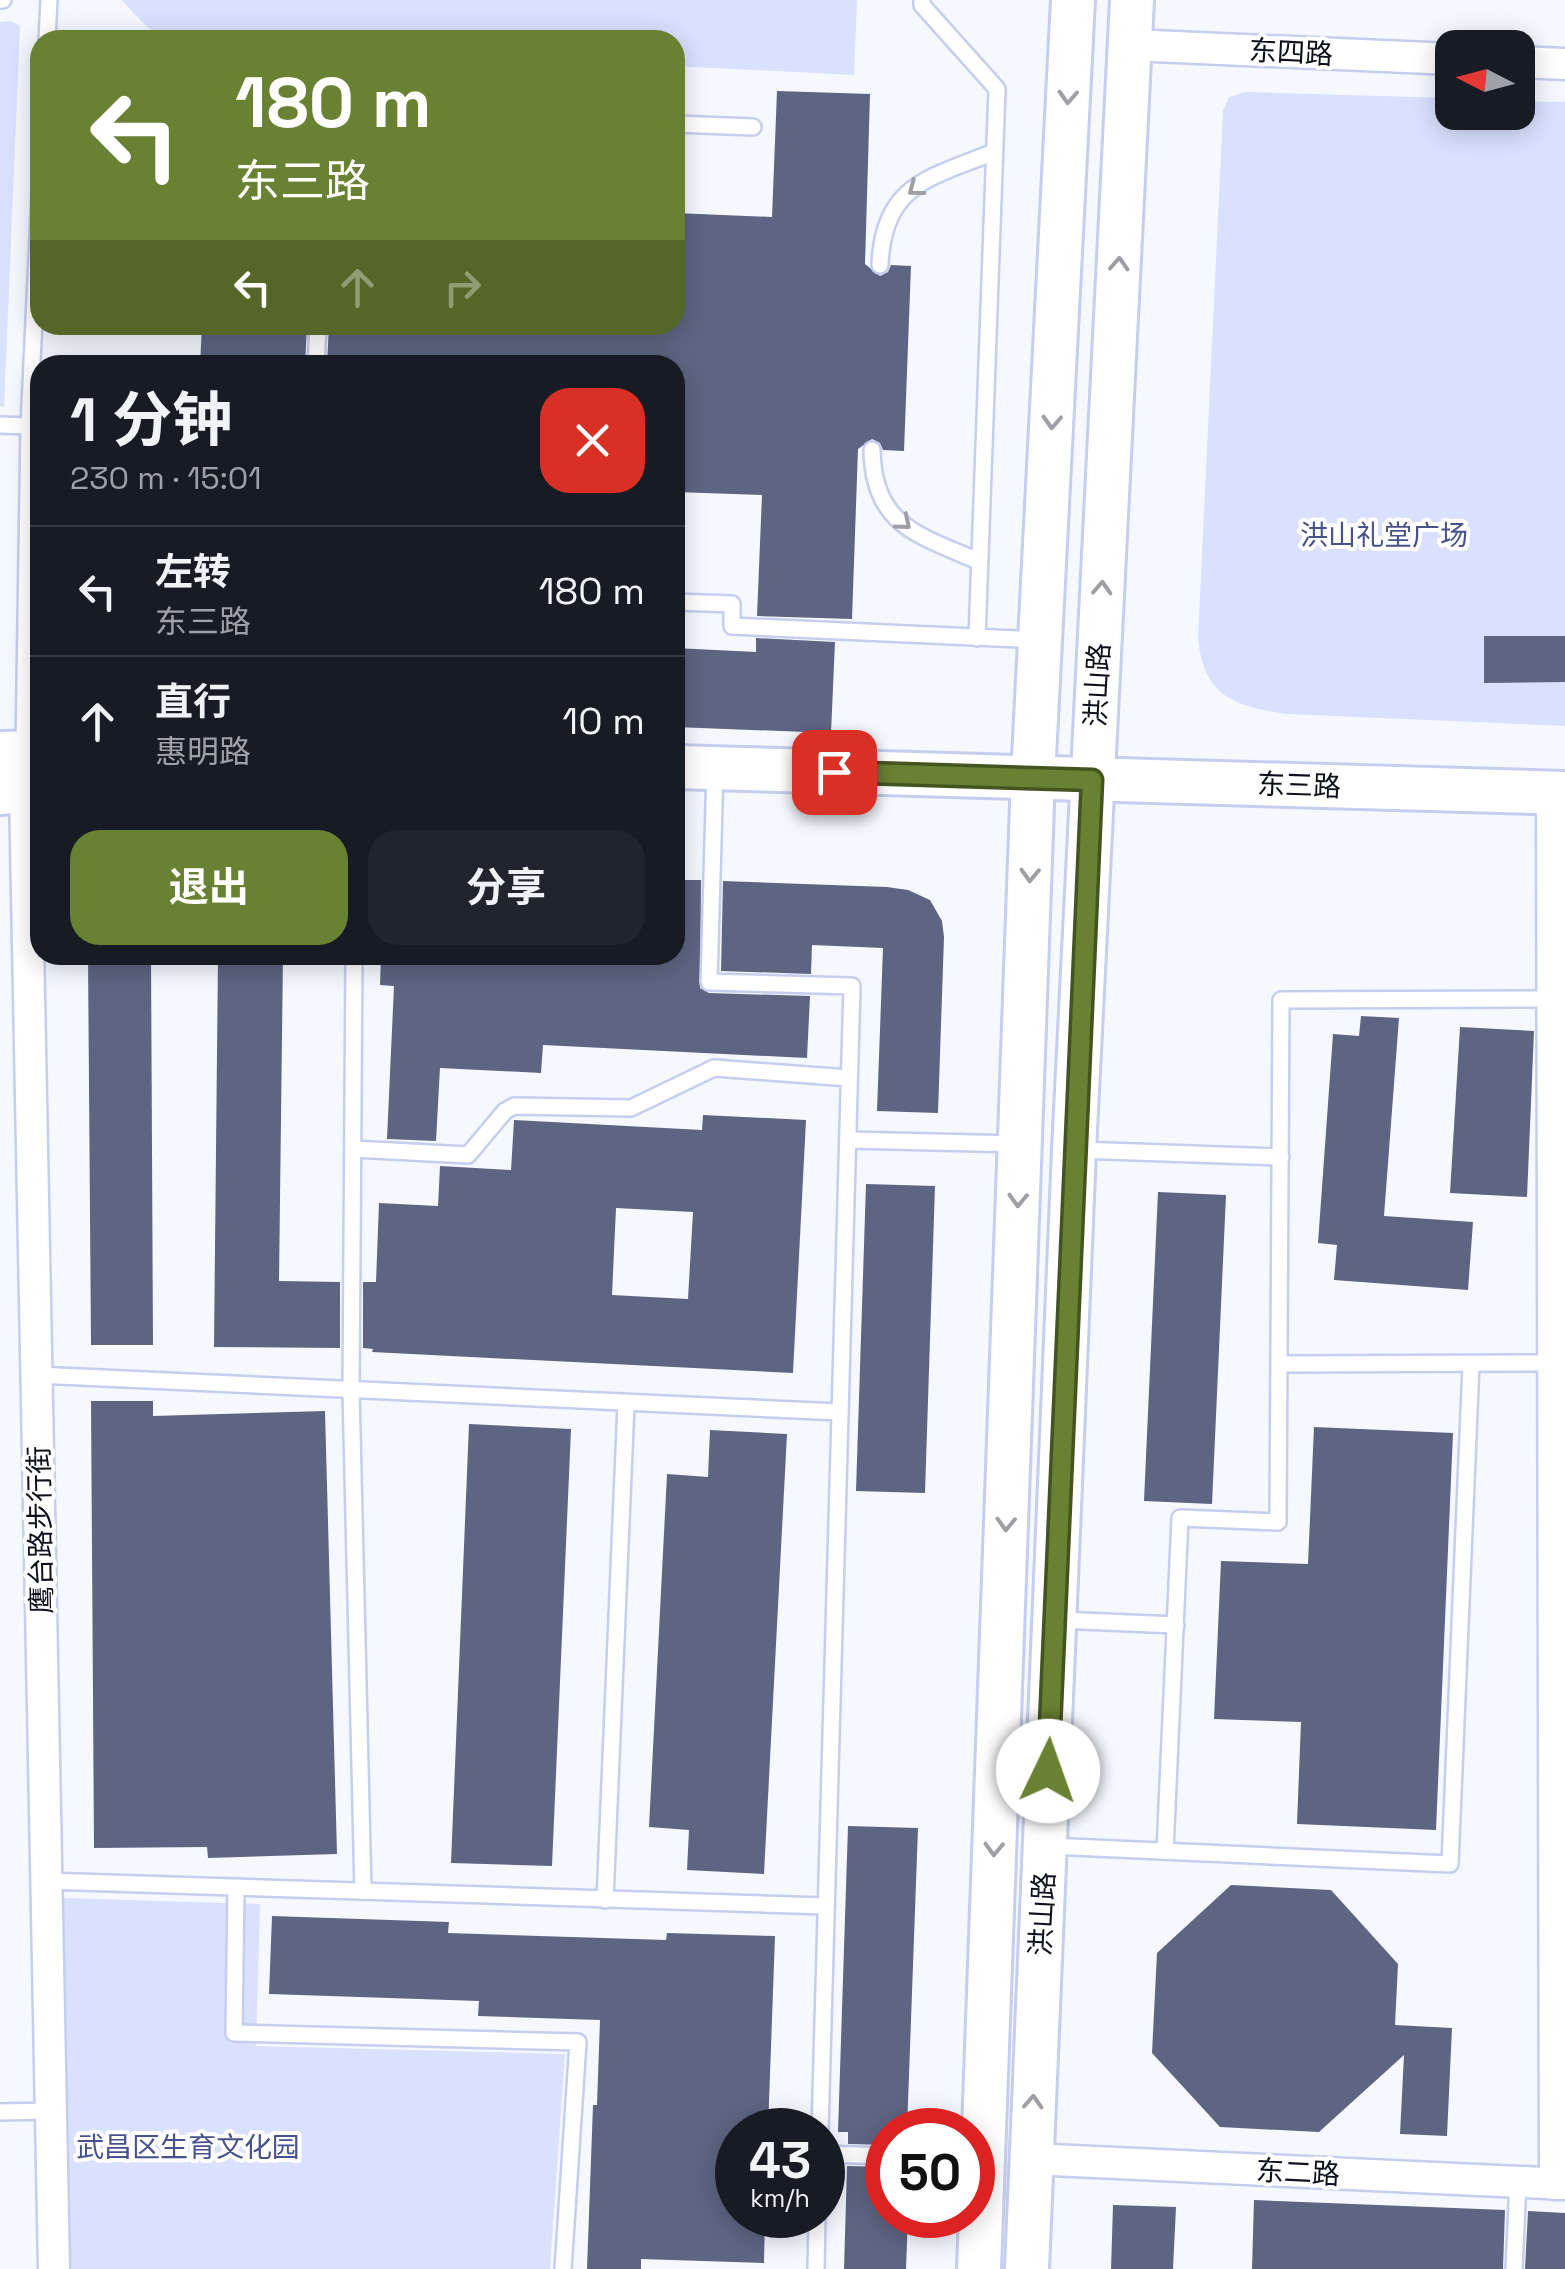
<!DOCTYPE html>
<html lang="zh">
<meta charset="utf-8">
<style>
:root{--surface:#171b24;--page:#20242c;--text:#f1f3f6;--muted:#9ea1a6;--line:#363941;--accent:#698133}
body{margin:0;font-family:"Space Grotesk","Noto Sans SC",sans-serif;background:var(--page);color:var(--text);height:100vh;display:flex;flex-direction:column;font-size:38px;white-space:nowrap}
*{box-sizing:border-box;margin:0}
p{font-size:32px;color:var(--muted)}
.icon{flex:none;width:55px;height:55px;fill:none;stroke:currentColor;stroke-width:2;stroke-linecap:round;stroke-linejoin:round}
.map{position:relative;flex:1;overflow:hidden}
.sheet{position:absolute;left:30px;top:355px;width:655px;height:610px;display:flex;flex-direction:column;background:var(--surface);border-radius:30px;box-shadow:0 5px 25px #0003}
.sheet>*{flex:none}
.top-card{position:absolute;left:30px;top:30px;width:655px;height:305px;border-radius:30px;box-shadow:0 5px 25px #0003;background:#698133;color:#fff;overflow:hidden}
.needle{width:65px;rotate:276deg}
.fabs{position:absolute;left:1435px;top:30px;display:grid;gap:20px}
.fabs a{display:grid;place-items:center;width:100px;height:100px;border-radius:20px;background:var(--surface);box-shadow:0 5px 25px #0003;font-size:50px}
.speed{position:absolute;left:715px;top:2108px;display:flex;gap:20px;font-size:50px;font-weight:700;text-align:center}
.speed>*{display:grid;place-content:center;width:130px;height:130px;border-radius:50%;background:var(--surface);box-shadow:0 5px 25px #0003;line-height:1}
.speed small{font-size:25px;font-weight:400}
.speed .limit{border:15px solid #d22;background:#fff;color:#111}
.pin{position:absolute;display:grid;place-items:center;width:85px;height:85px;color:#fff;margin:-42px;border-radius:20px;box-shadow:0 5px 15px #0006}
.me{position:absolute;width:110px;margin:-55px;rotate:3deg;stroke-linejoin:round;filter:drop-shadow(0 0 8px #0008)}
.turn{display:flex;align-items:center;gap:35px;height:210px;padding:0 40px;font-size:45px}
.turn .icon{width:130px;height:130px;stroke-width:2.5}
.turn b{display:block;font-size:70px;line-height:85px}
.lanes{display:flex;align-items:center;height:95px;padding:0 40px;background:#0003;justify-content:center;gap:50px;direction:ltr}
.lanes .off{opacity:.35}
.round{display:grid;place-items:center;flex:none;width:105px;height:105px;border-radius:30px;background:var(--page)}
.overview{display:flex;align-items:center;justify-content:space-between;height:170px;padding:0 40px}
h1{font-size:60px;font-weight:700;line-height:75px}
.cta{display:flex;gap:20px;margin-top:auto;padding:20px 40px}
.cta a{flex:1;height:115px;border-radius:30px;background:var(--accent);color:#fff;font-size:40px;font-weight:700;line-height:115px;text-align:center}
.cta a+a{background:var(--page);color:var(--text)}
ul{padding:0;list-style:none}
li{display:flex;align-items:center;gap:30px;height:130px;padding:0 40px;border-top:2px solid var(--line)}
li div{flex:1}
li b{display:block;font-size:38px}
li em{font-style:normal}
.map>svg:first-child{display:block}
.green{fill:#d9e1fe}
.building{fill:#5e6582;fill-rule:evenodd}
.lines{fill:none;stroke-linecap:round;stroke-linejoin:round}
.lane-casing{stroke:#c6ceef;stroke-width:20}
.street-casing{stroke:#c6ceef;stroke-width:35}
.secondary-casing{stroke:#c6ceef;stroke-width:48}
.lane{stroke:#fff;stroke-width:15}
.street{stroke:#fff;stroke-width:30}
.secondary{stroke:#fff;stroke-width:42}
.oneway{stroke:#9e9fa4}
.route-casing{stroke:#445421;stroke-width:25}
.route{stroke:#698133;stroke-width:18}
.labels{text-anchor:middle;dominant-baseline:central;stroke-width:8;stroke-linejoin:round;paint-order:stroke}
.street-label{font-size:28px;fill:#0d101b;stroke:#fff}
.park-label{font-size:28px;fill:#47528c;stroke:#fff}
</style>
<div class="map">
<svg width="1565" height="2269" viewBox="0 0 1565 2269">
<rect width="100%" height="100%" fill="#f6f8ff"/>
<g class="green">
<path d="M122,0H857L854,75L675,66V40H214C157,37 160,43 122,0Z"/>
<polygon points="11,21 20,26 4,407 0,406 0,22"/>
<path d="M1245,92L1452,98V112H1518V101L1565,102V726L1286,714C1233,706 1204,696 1198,639L1223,111L1229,97Z"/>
<polygon points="64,1898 260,1904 256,2046 565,2054 550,2269 67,2269"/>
</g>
<g class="building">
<polygon points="777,91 870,94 865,264 880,276 888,272 891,265 911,266 904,451 883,450 880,443 872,439 858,449 852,619 757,616 762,495 675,492 675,365 327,365 329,325 675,325 675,213 772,217"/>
<polygon points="202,325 307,325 305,365 200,365"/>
<polygon points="1484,636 1565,636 1565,682 1484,683"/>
<polygon points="756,638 835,642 831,733 675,727 675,648 756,652"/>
<polygon points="675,880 701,880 700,988 709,993 810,996 807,1058 543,1045 541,1073 440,1068 436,1141 387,1139 394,986 380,985 381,955 675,955"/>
<polygon points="723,881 887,887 908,890 930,900 942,921 944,937 938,1113 877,1111 883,948 812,945 811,974 721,971"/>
<polygon points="88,955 151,955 153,1345 91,1345"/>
<polygon points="218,955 283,955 279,1281 340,1282 340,1348 214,1347"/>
<polygon points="1361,1016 1399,1018 1384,1216 1473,1222 1468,1290 1334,1280 1337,1245 1318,1243 1333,1034 1359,1036"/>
<polygon points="1460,1027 1534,1031 1527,1197 1450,1193"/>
<path d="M703,1115L806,1120L793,1373L372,1352L373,1349L363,1348V1282H376L379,1203L438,1206L440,1166L511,1170L514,1120L702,1130ZM616,1208L693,1212L688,1299L612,1295Z"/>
<polygon points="866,1184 935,1186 925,1493 856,1491"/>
<polygon points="1158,1192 1226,1195 1212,1504 1144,1501"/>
<polygon points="91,1401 153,1401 153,1416 325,1411 337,1854 208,1858 207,1847 94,1848"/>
<polygon points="469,1424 571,1429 552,1866 451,1863"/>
<polygon points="1314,1427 1453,1433 1436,1830 1297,1824 1301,1722 1214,1719 1221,1561 1308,1564"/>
<polygon points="710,1430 787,1434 764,1874 687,1870 689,1830 649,1827 667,1474 708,1477"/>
<polygon points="848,1826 918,1828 907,2130 888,2130 888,2145 848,2144 848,2132 838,2132"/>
<polygon points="1231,1885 1331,1890 1398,1964 1395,2025 1452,2028 1447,2136 1400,2134 1404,2055 1319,2132 1220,2127 1152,2053 1157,1953"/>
<polygon points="272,1916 449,1922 448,1933 666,1940 667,1933 775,1936 768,2130 738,2130 738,2215 765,2215 764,2263 641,2259 641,2269 587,2269 593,2105 597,2105 600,2020 478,2016 479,2001 269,1994"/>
<polygon points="847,2166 888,2167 888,2215 908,2215 906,2269 844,2269"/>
<polygon points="1254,2200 1505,2210 1503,2269 1252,2269"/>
<polygon points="1113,2205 1176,2207 1173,2269 1111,2269"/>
<polygon points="1528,2211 1565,2213 1565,2269 1525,2269"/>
</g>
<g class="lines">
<g class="lane-casing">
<g id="lane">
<polyline points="0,0 3,0"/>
<polyline points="922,0 922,5 997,89 977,638"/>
<polyline points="47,40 49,0"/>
<polyline points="675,124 753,127"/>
<path d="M880,265C883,184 930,178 994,152"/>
<polyline points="316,365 318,325"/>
<polyline points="0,425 29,426"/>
<path d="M872,450C873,525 918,535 978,561"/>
<polyline points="675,602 732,604 732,626 1038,640"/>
<polyline points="24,748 29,426 40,193"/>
<polyline points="715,769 709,982 852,986 820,2130"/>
<polyline points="354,955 351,1391 363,1891"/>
<polyline points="848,1140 1019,1144"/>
<polyline points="353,1149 468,1155 505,1111 514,1106 631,1108 714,1068 849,1078"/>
<polyline points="1078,1150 1281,1157"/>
<polyline points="1281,1364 1557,1363"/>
<polyline points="37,1375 840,1412"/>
<polyline points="1058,1620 1176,1625"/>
<polyline points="1049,1846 1450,1864 1471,1364"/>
<polyline points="1165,1851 1180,1518 1278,1522 1281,1000 1553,999"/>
<polyline points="47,1881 826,1906"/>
<polyline points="236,1887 234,2033 578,2042 563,2269"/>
<polyline points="605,1900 626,1404"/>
<polyline points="0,2112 52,2111"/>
<polyline points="822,2154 888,2156"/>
<polyline points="816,2269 817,2215"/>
<polyline points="1514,2269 1518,2182"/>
</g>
</g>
<g class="street-casing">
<g id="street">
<polyline points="1130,45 1452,59"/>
<polyline points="1518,62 1565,64"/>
<polyline points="25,791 54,2269"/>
<polyline points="1552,793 1555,2184"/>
<polyline points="1030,2159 1565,2184"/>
</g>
</g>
<g class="secondary-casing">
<g id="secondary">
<polyline points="0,753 40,752"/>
<polyline points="675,767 1565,793"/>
<polyline points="0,793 40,789"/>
<polyline points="979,2269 1033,777 1073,0"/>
<polyline points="1027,2269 1074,1150 1132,0"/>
</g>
</g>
<use href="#lane" class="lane"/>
<use href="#street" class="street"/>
<use href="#secondary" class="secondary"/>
</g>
<defs><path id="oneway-chevron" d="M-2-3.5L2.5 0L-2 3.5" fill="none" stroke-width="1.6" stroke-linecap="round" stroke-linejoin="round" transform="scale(2.5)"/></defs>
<g class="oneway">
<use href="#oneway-chevron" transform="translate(1068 97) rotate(93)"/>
<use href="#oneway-chevron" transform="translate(915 189) rotate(143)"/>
<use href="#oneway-chevron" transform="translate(1119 264) rotate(-87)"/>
<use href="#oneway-chevron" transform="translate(1052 422) rotate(93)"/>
<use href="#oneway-chevron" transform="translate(904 523) rotate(40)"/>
<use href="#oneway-chevron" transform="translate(1102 588) rotate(-87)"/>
<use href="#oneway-chevron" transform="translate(1030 875) rotate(92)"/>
<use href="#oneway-chevron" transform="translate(1018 1200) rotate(92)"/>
<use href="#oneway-chevron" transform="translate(1006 1524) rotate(92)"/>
<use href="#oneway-chevron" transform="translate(994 1849) rotate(92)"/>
<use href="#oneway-chevron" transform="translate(1033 2102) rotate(-87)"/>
</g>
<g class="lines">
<g class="route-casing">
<polyline id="route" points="834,772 1092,780 1048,1771"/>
</g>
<use href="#route" class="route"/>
</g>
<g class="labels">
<g class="street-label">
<text transform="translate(1291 52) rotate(3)">东四路</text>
<text transform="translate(1097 685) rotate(-87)">洪山路</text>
<text transform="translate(1299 785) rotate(2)">东三路</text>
<text transform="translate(40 1530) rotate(-91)">鹰台路步行街</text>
<text transform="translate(1042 1914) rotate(-87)">洪山路</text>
<text transform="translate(1298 2172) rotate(3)">东二路</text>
</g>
<g class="park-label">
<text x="1384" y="535">洪山礼堂广场</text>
<text x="188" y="2147">武昌区生育文化园</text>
</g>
</g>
</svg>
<div class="fabs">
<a><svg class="needle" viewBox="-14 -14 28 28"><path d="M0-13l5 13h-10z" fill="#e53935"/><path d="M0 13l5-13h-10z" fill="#9ea1a6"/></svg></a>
</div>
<div class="speed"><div>43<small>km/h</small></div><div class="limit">50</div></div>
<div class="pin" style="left:834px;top:772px;background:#d93025"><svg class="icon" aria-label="arrive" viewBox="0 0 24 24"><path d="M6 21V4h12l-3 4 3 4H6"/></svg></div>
<svg class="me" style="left:1048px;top:1771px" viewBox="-20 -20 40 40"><circle r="19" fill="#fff"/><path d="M0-13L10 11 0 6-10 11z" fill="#698133"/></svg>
<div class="top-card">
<div class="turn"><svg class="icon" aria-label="left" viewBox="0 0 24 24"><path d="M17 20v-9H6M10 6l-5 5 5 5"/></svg><div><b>180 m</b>东三路</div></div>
<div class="lanes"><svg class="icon" aria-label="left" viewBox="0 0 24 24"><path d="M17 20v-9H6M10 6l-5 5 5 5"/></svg><svg class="icon off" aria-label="ahead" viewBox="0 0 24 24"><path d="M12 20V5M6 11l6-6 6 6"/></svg><svg class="icon off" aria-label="right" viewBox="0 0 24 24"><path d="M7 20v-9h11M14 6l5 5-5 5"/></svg></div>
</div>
<section class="sheet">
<div class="overview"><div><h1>1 分钟</h1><p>230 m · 15:01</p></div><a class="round" style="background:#d93025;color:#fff"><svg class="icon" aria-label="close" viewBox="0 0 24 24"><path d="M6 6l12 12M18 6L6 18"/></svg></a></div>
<ul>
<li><svg class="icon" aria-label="left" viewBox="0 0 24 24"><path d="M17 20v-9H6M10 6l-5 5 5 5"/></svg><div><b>左转</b><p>东三路</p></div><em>180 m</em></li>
<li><svg class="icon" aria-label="ahead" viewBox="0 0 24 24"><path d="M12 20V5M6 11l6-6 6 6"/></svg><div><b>直行</b><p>惠明路</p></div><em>10 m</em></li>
</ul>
<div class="cta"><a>退出</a><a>分享</a></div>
</section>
</div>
